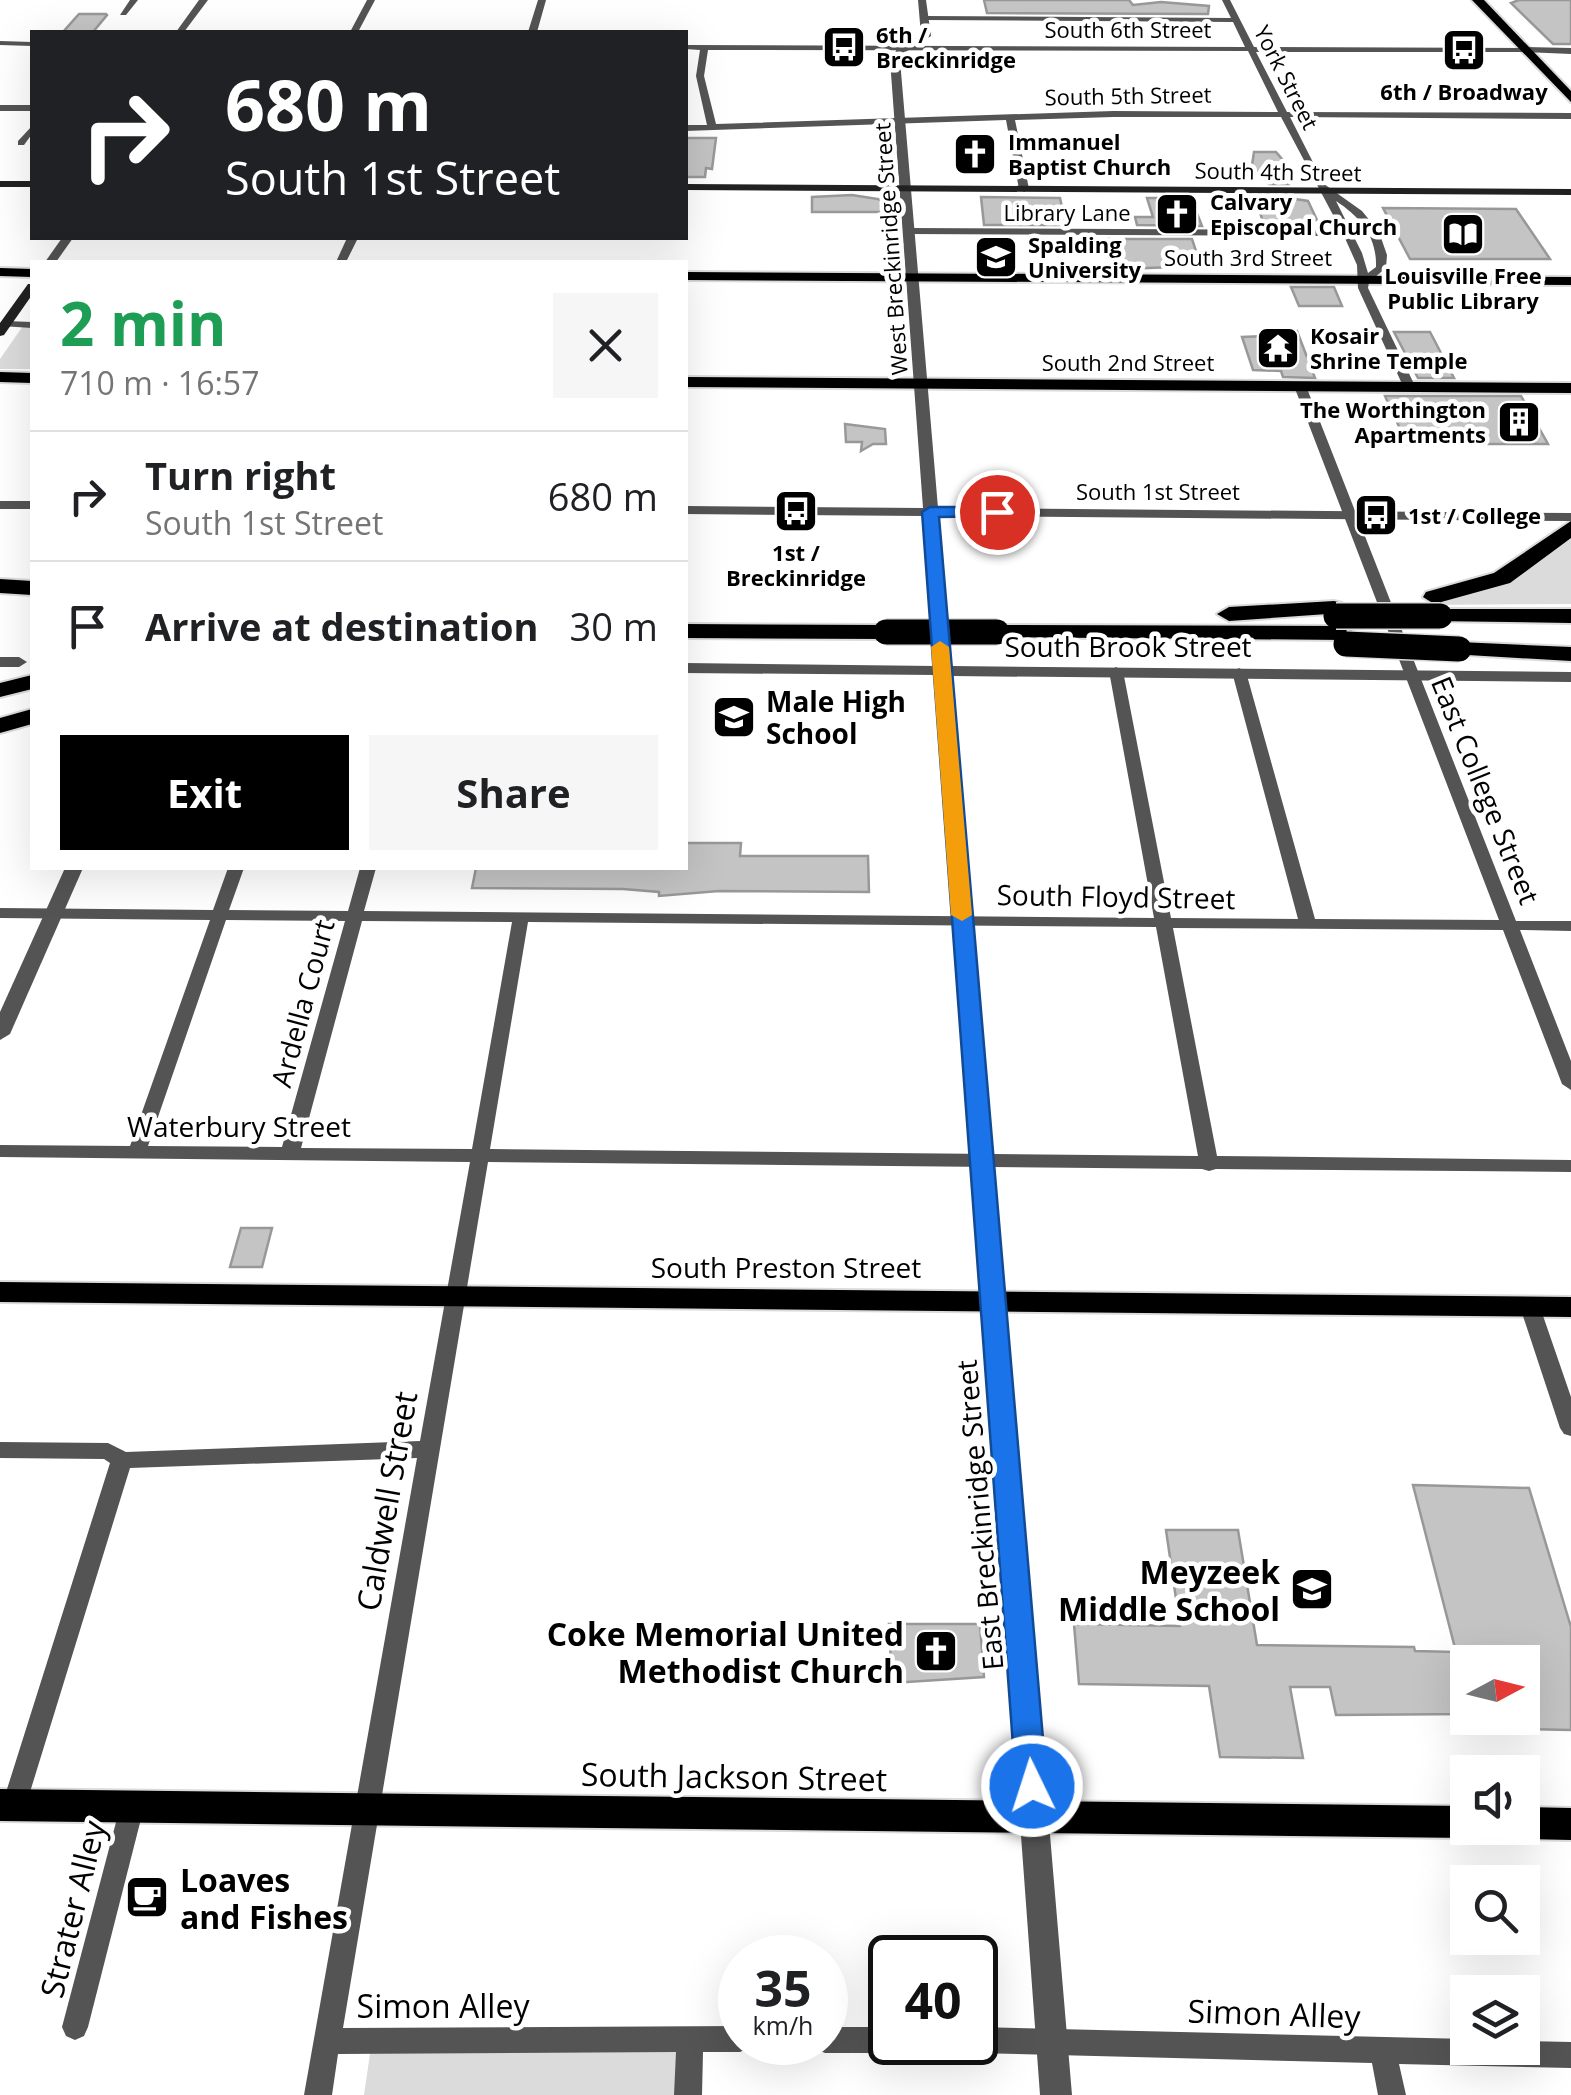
<!DOCTYPE html>
<meta charset="utf-8">
<style>
:root{--surface:#fff;--page:#f6f6f6;--text:#202124;--muted:#757577;--line:#e0e0e0;--accent:#000}
body{margin:0;font-family:"Open Sans",sans-serif;background:var(--page);color:var(--text);height:100vh;display:flex;flex-direction:column;font-size:38px;white-space:nowrap}
*{box-sizing:border-box;margin:0}
p{font-size:32px;color:var(--muted)}
.icon{flex:none;width:55px;height:55px;fill:none;stroke:currentColor;stroke-width:2;stroke-linecap:round;stroke-linejoin:round}
.map{position:relative;flex:1;overflow:hidden}
.drawer{position:absolute;left:30px;top:260px;width:658px;height:610px;display:flex;flex-direction:column;background:var(--surface);border-radius:0px;box-shadow:0 10px 40px #0002}
.drawer>*{flex:none}
.banner{position:absolute;left:30px;top:30px;width:658px;height:210px;border-radius:0px;box-shadow:0 10px 40px #0002;background:#202124;color:#fff;overflow:hidden}
.needle{width:65px;rotate:83deg}
.controls{position:absolute;left:1450px;top:1645px;display:grid;gap:20px}
.controls a{display:grid;place-items:center;width:90px;height:90px;border-radius:0px;background:var(--surface);box-shadow:0 10px 40px #0002;font-size:50px}
.speed{position:absolute;left:718px;top:1935px;display:flex;gap:20px;font-size:50px;font-weight:700;text-align:center}
.speed>*{display:grid;place-content:center;width:130px;height:130px;border-radius:50%;background:var(--surface);box-shadow:0 10px 40px #0002;line-height:1}
.speed small{font-size:25px;font-weight:400}
.speed .limit{border:5px solid #111;border-radius:15px;background:#fff;color:#111}
.pin{position:absolute;display:grid;place-items:center;width:85px;height:85px;color:#fff;margin:-42px;border:5px solid #fff;border-radius:50%;box-shadow:0 2px 10px #0007}
.me{position:absolute;width:110px;margin:-55px;rotate:356deg;stroke-linejoin:round;filter:drop-shadow(0 0 8px #0008)}
.turn{display:flex;align-items:center;gap:35px;height:210px;padding:0 30px;font-size:45px}
.turn .icon{width:130px;height:130px;stroke-width:2.5}
.turn b{display:block;font-size:70px;line-height:85px}
.round{display:grid;place-items:center;flex:none;width:105px;height:105px;border-radius:0px;background:var(--page)}
.head{display:flex;align-items:center;justify-content:space-between;height:170px;padding:0 30px}
h1{font-size:60px;font-weight:700;line-height:75px;color:#1e9e55}
.button{display:flex;gap:20px;margin-top:auto;padding:20px 30px}
.button a{flex:1;height:115px;border-radius:0px;background:var(--accent);color:#fff;font-size:40px;font-weight:700;line-height:115px;text-align:center}
.button a+a{background:var(--page);color:var(--text)}
ul{padding:0;list-style:none}
li{display:flex;align-items:center;gap:30px;height:130px;padding:0 30px;border-top:2px solid var(--line)}
li div{flex:1}
li b{display:block;font-size:38px}
li em{font-style:normal}
.map>svg:first-child{display:block}
.green{fill:#dbdbdb}
.building{fill:#c4c4c4;stroke:#989898;stroke-width:2.5}
.lines{fill:none;stroke-linecap:round;stroke-linejoin:round}
.primary-casing{stroke:#dbdbdb;stroke-width:4}
.motorway-casing{stroke:#dbdbdb;stroke-width:4}
.minor{fill:#545454;fill-rule:evenodd}
.tertiary{fill:#545454;fill-rule:evenodd}
.secondary{fill:#212121;fill-rule:evenodd}
.primary{fill:#000;fill-rule:evenodd}
.motorway{fill:#000;fill-rule:evenodd}
.motorway-bridge-casing{stroke:#dbdbdb;stroke-width:28;stroke-linecap:butt}
.motorway-bridge{stroke:#000;stroke-width:25}
.route{fill:#1a73e8;stroke:#114b97;stroke-width:2.5}
.slow{fill:#f59e0b}
.labels{text-anchor:middle;dominant-baseline:central;stroke-width:9;stroke-linejoin:round;paint-order:stroke}
.far-street-label{font-size:22px;fill:#000;stroke:#fff}
.far-poi-label{font-size:22px;font-weight:bold;fill:#000;stroke:#fff;text-anchor:start}
.street-label{font-size:28px;fill:#000;stroke:#fff}
.poi-label{font-size:28px;font-weight:bold;fill:#000;stroke:#fff;text-anchor:start}
.near-street-label{font-size:32px;fill:#000;stroke:#fff}
.near-poi-label{font-size:32px;font-weight:bold;fill:#000;stroke:#fff;text-anchor:end}
</style>
<div class="map">
<svg width="1571" height="2095" viewBox="0 0 1571 2095">
<rect width="100%" height="100%" fill="#fff"/>
<g class="green">
<polygon points="23,326 32,326 32,369 0,369 0,359"/>
<path d="M1571,533V604L1406,605C1488,598 1507,579 1571,533Z"/>
<polygon points="371,2047 680,2050 678,2095 364,2095"/>
</g>
<g class="building">
<polygon points="984,0 1129,0 1133,5 1161,2 1209,6 1208,14 987,13"/>
<polygon points="1519,0 1571,0 1571,44 1553,44 1511,3"/>
<polygon points="79,14 106,14 107,15 93,32 63,32"/>
<polygon points="685,138 716,138 712,169 706,168 705,177 685,177"/>
<polygon points="1254,152 1276,152 1288,166 1289,184 1269,184 1252,165"/>
<polygon points="852,195 897,202 897,212 812,212 812,197"/>
<polygon points="981,197 1060,198 1066,225 984,225"/>
<polygon points="1282,197 1308,201 1317,220 1263,222 1256,200 1285,200"/>
<polygon points="1147,198 1191,198 1202,226 1137,225 1135,217 1153,217"/>
<polygon points="1383,208 1516,209 1550,259 1410,259"/>
<polygon points="1105,239 1192,239 1201,266 1122,269 1111,262"/>
<polygon points="1291,287 1334,287 1342,306 1299,306"/>
<polygon points="1264,331 1297,331 1315,378 1283,377 1281,371 1253,370 1242,337 1266,336"/>
<polygon points="1394,332 1430,332 1454,378 1418,378"/>
<polygon points="1385,396 1521,396 1548,444 1407,444"/>
<polygon points="845,424 885,429 886,444 873,444 861,451 862,442 846,442"/>
<polygon points="685,843 741,843 740,856 868,856 869,892 719,891 659,896 659,892 623,889 472,888 476,868 685,868"/>
<polygon points="241,1228 272,1228 262,1267 230,1267"/>
<polygon points="1413,1485 1529,1488 1571,1627 1571,1730 1522,1729 1522,1662 1468,1662 1468,1714 1336,1715 1330,1687 1290,1687 1303,1758 1220,1757 1209,1686 1079,1684 1074,1624 1180,1626 1166,1530 1238,1530 1257,1645 1414,1647 1415,1651 1456,1652"/>
<polygon points="889,1624 980,1624 984,1677 892,1683"/>
</g>
<g class="lines">
<g class="primary-casing">
<g id="primary">
<polygon points="1472,0 1484,0 1571,91 1571,102"/>
<polygon points="0,268 32,269 32,277 0,276"/>
<polygon points="685,272 1571,277 1571,285 685,280"/>
<polygon points="0,372 32,373 32,383 0,382"/>
<polygon points="685,377 1571,383 1571,393 685,387"/>
<polygon points="0,1282 1571,1297 1571,1317 0,1302"/>
<polygon points="0,1789 1468,1806 1468,1828 1483,1828 1480,1833 1468,1838 0,1821"/>
<polygon points="1522,1807 1571,1808 1571,1840 1522,1839 1510,1834 1506,1828 1522,1828"/>
</g>
</g>
<g class="motorway-casing">
<g id="motorway">
<polygon points="1571,521 1571,538 1510,583 1434,604 1423,597 1426,592 1494,573"/>
<polygon points="0,579 32,581 32,595 0,593"/>
<polygon points="1334,601 1342,603 1345,608 1342,613 1229,621 1217,614 1229,607"/>
<polygon points="1440,609 1571,609 1571,623 1432,621 1428,616 1432,611"/>
<polygon points="685,624 886,625 898,632 886,639 685,638"/>
<polygon points="997,625 1344,626 1356,633 1344,640 989,637 985,632"/>
<polygon points="1459,642 1571,647 1571,661 1451,654 1447,649 1451,644"/>
<polygon points="32,675 32,689 0,697 0,683"/>
<polygon points="32,709 32,724 0,733 0,718"/>
</g>
</g>
<g class="minor">
<polygon points="130,0 138,0 126,15 120,15"/>
<polygon points="367,0 375,0 358,32 350,32"/>
<path d="M1222,0H1230L1254,47L1526,48L1530,50L1526,52H1256L1287,112L1571,113V119L1290,117L1324,184L1362,211L1379,232L1387,255L1386,268L1369,282L1368,288L1415,386L1413,388L1403,386L1358,288L1357,265L1344,236L908,234L903,231L908,228L1341,230L1281,117H1113L1015,120L1029,189L1024,192L1019,189L1006,120L685,131V125H707L696,76L700,50L685,49V45L1245,47L1233,22L925,20L921,18L925,16L1231,18ZM708,50L1248,51L1278,112L1113,111L716,124L704,76ZM1336,201C1360,217 1377,236 1376,267L1368,273L1362,253Z"/>
<polygon points="0,41 32,42 32,46 0,45"/>
<rect x="0" y="105" width="32" height="6"/>
<polygon points="32,126 32,134 24,145 18,145 18,141"/>
<polygon points="5,321 32,322 32,328 1,326 1,322"/>
<path d="M1300,383L1306,386L1516,921H1571V931L1520,930L1571,1061V1090L1562,1084L1503,930L1173,928L1217,1156L1571,1160V1172L1216,1169L1209,1171L1202,1169L488,1162L343,2028L740,2026V2042H752L749,2048L740,2052H703L702,2095H674L676,2052L338,2054L332,2095H304L417,1458L130,1468L26,1805L23,1813L14,1816L5,1813L2,1805L110,1463L104,1459L0,1458V1442L108,1443L126,1452L420,1441L470,1162L0,1157V1145L130,1146L210,920L0,918V908L213,910L228,868H244L229,910L348,911L360,868H376L364,911L1154,918L1109,671L1116,667L1123,671L1171,918L1298,919L1232,672L1239,668L1246,672L1315,919L1499,920L1294,386ZM226,920L345,921L282,1147L148,1146ZM362,921L512,922L472,1149L301,1148ZM528,922L1156,927L1198,1156L490,1149Z"/>
<polygon points="1530,1300 1537,1302 1540,1307 1571,1397 1571,1436 1564,1434 1560,1428 1520,1307 1523,1302"/>
<polygon points="132,1796 141,1799 144,1807 88,2027 84,2036 75,2040 66,2036 62,2027 120,1807 123,1799"/>
<polygon points="825,2027 890,2027 890,2042 902,2042 899,2049 890,2053 825,2053 816,2049 813,2042 825,2042"/>
<polygon points="975,2027 1468,2039 1468,2048 1522,2048 1522,2041 1571,2042 1571,2068 1399,2064 1406,2095 1378,2095 1372,2063 975,2053 966,2049 963,2042 975,2042"/>
</g>
<g class="tertiary">
<polygon points="199,0 208,0 184,32 176,32"/>
<polygon points="538,0 546,0 537,32 528,32"/>
<polygon points="918,0 926,0 931,36 904,53 900,60 938,508 1571,513 1571,521 938,516 951,666 1571,672 1571,682 952,676 1072,2095 1040,2095 936,675 685,673 685,663 935,666 924,516 685,514 685,506 923,508 890,60 897,49 921,35"/>
<polygon points="1526,47 1571,48 1571,54 1523,52"/>
<polygon points="62,238 73,238 56,262 45,262"/>
<polygon points="347,238 358,238 346,262 336,262"/>
<rect x="0" y="501" width="32" height="8"/>
<polygon points="0,657 19,657 27,662 19,667 0,667"/>
<polygon points="65,868 83,868 10,1034 0,1040 0,1012"/>
</g>
<g class="secondary">
<rect x="0" y="181" width="32" height="6"/>
<polygon points="685,184 1571,189 1571,195 685,190"/>
<polygon points="28,284 32,284 32,295 4,335 0,336 0,323"/>
</g>
<use href="#primary" class="primary"/>
<use href="#motorway" class="motorway"/>
<g class="motorway-bridge-casing">
<g id="motorway-bridge">
<polyline points="1336,616 1440,616"/>
<polyline points="886,632 997,632"/>
<polyline points="1346,644 1459,649"/>
</g>
</g>
<use href="#motorway-bridge" class="motorway-bridge"/>
</g>
<polygon class="route" points="997,507 1005,512 1003,516 939,517 1047,1786 1043,1796 1032,1800 1020,1796 1016,1786 922,512 930,507"/>
<polygon class="slow" points="940,641 949,647 972,915 962,921 951,915 931,647"/>
<defs>
<g id="bus-square" transform="scale(2.25)"><rect x="-9" y="-9" width="18" height="18" rx="4" fill="#000" stroke="#fff"/><path d="M-5-6H5V4H4V6H2V4H-2V6H-4V4H-5ZM-3.5-4V0h7V-4ZM-3.5 1.2v1.5H-2V1.2ZM2 1.2v1.5H3.5V1.2Z" fill="#fff"/></g>
<g id="church-square" transform="scale(2.25)"><rect x="-9" y="-9" width="18" height="18" rx="4" fill="#000" stroke="#fff"/><path d="M-1.2-6h2.4v3.5h3.3v2.4h-3.3V6h-2.4V-.1h-3.3v-2.4h3.3Z" fill="#fff"/></g>
<g id="library-square" transform="scale(2.25)"><rect x="-9" y="-9" width="18" height="18" rx="4" fill="#000" stroke="#fff"/><path d="M-6-4Q-3-5.5-.7-3.5V5Q-3 3-6 4ZM6-4Q3-5.5 .7-3.5V5Q3 3 6 4Z" fill="#fff"/></g>
<g id="university-square" transform="scale(2.25)"><rect x="-9" y="-9" width="18" height="18" rx="4" fill="#000" stroke="#fff"/><path d="M0-5L7-2L0 1L-7-2ZM-4 1L0 2.5L4 1V4Q0 6-4 4Z" fill="#fff"/></g>
<g id="temple-square" transform="scale(2.25)"><rect x="-9" y="-9" width="18" height="18" rx="4" fill="#000" stroke="#fff"/><path d="M0-6L5-2H3V0L6.5 2.5H4V6H1.5V3h-3V6H-4V2.5H-6.5L-3 0V-2H-5Z" fill="#fff"/></g>
<g id="building-square" transform="scale(2.25)"><rect x="-9" y="-9" width="18" height="18" rx="4" fill="#000" stroke="#fff"/><path d="M-4-6H4V6H1V3H-1V6H-4ZM-2.5-4.3h1.7v1.8h-1.7ZM.8-4.3h1.7v1.8H.8ZM-2.5-1h1.7V.8h-1.7ZM.8-1h1.7V.8H.8Z" fill="#fff"/></g>
<g id="school-square" transform="scale(2.25)"><rect x="-9" y="-9" width="18" height="18" rx="4" fill="#000" stroke="#fff"/><path d="M0-5L7-2L0 1L-7-2ZM-4 1L0 2.5L4 1V4Q0 6-4 4Z" fill="#fff"/></g>
<g id="cafe-square" transform="scale(2.25)"><rect x="-9" y="-9" width="18" height="18" rx="4" fill="#000" stroke="#fff"/><path d="M-5.5-4.5H6V0H3Q3 3.5 0 3.5H-2.5Q-5.5 3.5-5.5 0ZM3-3.2v2h1.7v-2ZM-6 4.5H4V6H-6Z" fill="#fff"/></g>
</defs>
<g fill-rule="evenodd">
<use href="#bus-square" x="844" y="47"/>
<use href="#bus-square" x="1464" y="50"/>
<use href="#church-square" x="975" y="154"/>
<use href="#church-square" x="1177" y="214"/>
<use href="#library-square" x="1463" y="234"/>
<use href="#university-square" x="996" y="257"/>
<use href="#temple-square" x="1278" y="348"/>
<use href="#building-square" x="1519" y="422"/>
<use href="#bus-square" x="796" y="511"/>
<use href="#bus-square" x="1376" y="515"/>
<use href="#school-square" x="734" y="717"/>
<use href="#school-square" x="1312" y="1589"/>
<use href="#church-square" x="936" y="1651"/>
<use href="#cafe-square" x="147" y="1897"/>
</g>
<g class="labels">
<g class="far-street-label">
<text x="1128" y="29">South 6th Street</text>
<text transform="translate(1287 77) rotate(63)">York Street</text>
<text transform="translate(1128 95) rotate(-1)">South 5th Street</text>
<text transform="translate(1278 171) rotate(1)">South 4th Street</text>
<text x="1067" y="212">Library Lane</text>
<text transform="translate(890 249) rotate(-94)">West Breckinridge Street</text>
<text x="1248" y="257">South 3rd Street</text>
<text x="1128" y="362">South 2nd Street</text>
<text x="1158" y="491">South 1st Street</text>
</g>
<g class="far-poi-label">
<text x="876" y="34">6th /<tspan x="876" dy="25">Breckinridge</tspan></text>
<text x="1464" y="91" text-anchor="middle">6th / Broadway</text>
<text x="1008" y="141">Immanuel<tspan x="1008" dy="25">Baptist Church</tspan></text>
<text x="1210" y="201">Calvary<tspan x="1210" dy="25">Episcopal Church</tspan></text>
<text x="1028" y="244">Spalding<tspan x="1028" dy="25">University</tspan></text>
<text x="1463" y="275" text-anchor="middle">Louisville Free<tspan x="1463" dy="25">Public Library</tspan></text>
<text x="1310" y="335">Kosair<tspan x="1310" dy="25">Shrine Temple</tspan></text>
<text x="1486" y="409" text-anchor="end">The Worthington<tspan x="1486" dy="25">Apartments</tspan></text>
<text x="1408" y="515">1st / College</text>
<text x="796" y="552" text-anchor="middle">1st /<tspan x="796" dy="25">Breckinridge</tspan></text>
</g>
<g class="street-label">
<text x="1128" y="646">South Brook Street</text>
<text transform="translate(1486 790) rotate(68)">East College Street</text>
<text transform="translate(1116 896) rotate(1)">South Floyd Street</text>
<text transform="translate(302 1003) rotate(-75)">Ardella Court</text>
<text x="239" y="1126">Waterbury Street</text>
<text x="786" y="1267">South Preston Street</text>
<text transform="translate(979 1515) rotate(-95)">East Breckinridge Street</text>
</g>
<g class="poi-label">
<text x="766" y="701">Male High<tspan x="766" dy="32">School</tspan></text>
</g>
<g class="near-street-label">
<text transform="translate(386 1501) rotate(-80)">Caldwell Street</text>
<text transform="translate(734 1776) rotate(1)">South Jackson Street</text>
<text transform="translate(72 1909) rotate(-76)">Strater Alley</text>
<text x="443" y="2005">Simon Alley</text>
<text transform="translate(1274 2013) rotate(2)">Simon Alley</text>
</g>
<g class="near-poi-label">
<text x="1280" y="1571">Meyzeek<tspan x="1280" dy="37">Middle School</tspan></text>
<text x="904" y="1633">Coke Memorial United<tspan x="904" dy="37">Methodist Church</tspan></text>
<text x="180" y="1879" text-anchor="start">Loaves<tspan x="180" dy="37">and Fishes</tspan></text>
</g>
</g>
</svg>
<div class="controls">
<a><svg class="needle" viewBox="-14 -14 28 28"><path d="M0-13l5 13h-10z" fill="#e53935"/><path d="M0 13l5-13h-10z" fill="#757577"/></svg></a>
<a><svg class="icon" aria-label="sound" viewBox="0 0 24 24"><path d="M4 9h4l5-4v14l-5-4H4zM17 9q2 3 0 6"/></svg></a>
<a><svg class="icon" aria-label="search" viewBox="0 0 24 24"><circle cx="10" cy="10" r="6"/><path d="M15 15l6 6"/></svg></a>
<a><svg class="icon" aria-label="layers" viewBox="0 0 24 24"><path d="M12 4l9 5-9 5-9-5zM3 14l9 5 9-5"/></svg></a>
</div>
<div class="speed"><div>35<small>km/h</small></div><div class="limit">40</div></div>
<div class="pin" style="left:997px;top:512px;background:#d93025"><svg class="icon" aria-label="arrive" viewBox="0 0 24 24"><path d="M6 21V4h12l-3 4 3 4H6"/></svg></div>
<svg class="me" style="left:1032px;top:1786px" viewBox="-20 -20 40 40"><circle r="17" fill="#1a73e8" stroke="#fff" stroke-width="3"/><path d="M0-11L8 9 0 5-8 9z" fill="#fff"/></svg>
<div class="banner">
<div class="turn"><svg class="icon" aria-label="right" viewBox="0 0 24 24"><path d="M7 20v-9h11M14 6l5 5-5 5"/></svg><div><b>680 m</b>South 1st Street</div></div>
</div>
<section class="drawer">
<div class="head"><div><h1>2 min</h1><p>710 m · 16:57</p></div><a class="round"><svg class="icon" aria-label="close" viewBox="0 0 24 24"><path d="M6 6l12 12M18 6L6 18"/></svg></a></div>
<ul>
<li><svg class="icon" aria-label="right" viewBox="0 0 24 24"><path d="M7 20v-9h11M14 6l5 5-5 5"/></svg><div><b>Turn right</b><p>South 1st Street</p></div><em>680 m</em></li>
<li><svg class="icon" aria-label="arrive" viewBox="0 0 24 24"><path d="M6 21V4h12l-3 4 3 4H6"/></svg><div><b>Arrive at destination</b></div><em>30 m</em></li>
</ul>
<div class="button"><a>Exit</a><a>Share</a></div>
</section>
</div>
